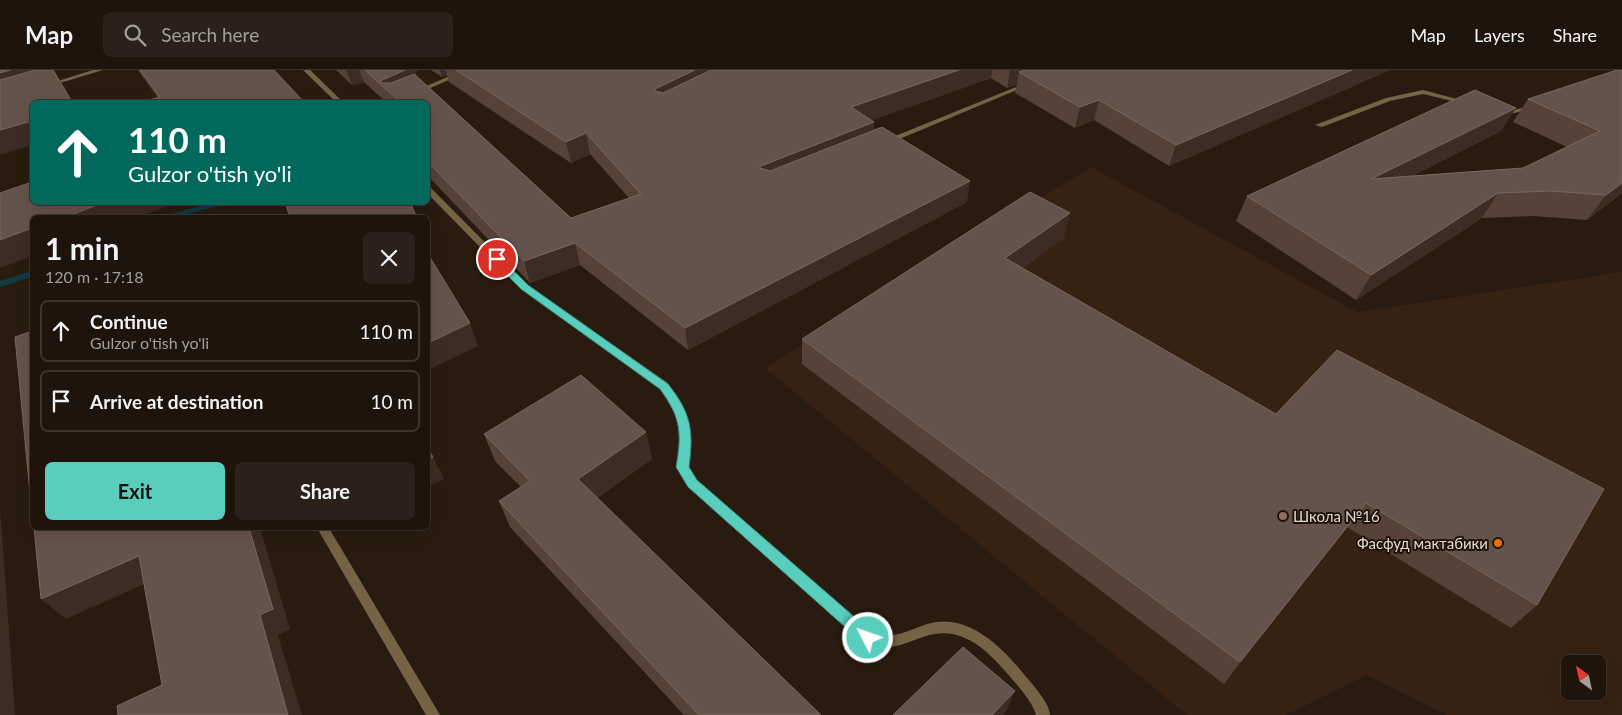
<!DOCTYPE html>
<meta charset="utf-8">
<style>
:root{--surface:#1f140c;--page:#2c211a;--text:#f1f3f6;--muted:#a19e9d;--line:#3c332d;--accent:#5acebd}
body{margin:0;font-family:Lato,sans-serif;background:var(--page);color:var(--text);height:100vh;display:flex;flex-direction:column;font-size:19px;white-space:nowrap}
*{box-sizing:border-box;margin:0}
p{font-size:16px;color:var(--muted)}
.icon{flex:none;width:28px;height:28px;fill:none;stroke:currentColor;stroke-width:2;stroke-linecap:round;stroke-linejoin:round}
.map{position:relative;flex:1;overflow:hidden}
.panel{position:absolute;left:30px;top:145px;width:400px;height:315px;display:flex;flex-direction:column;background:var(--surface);border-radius:8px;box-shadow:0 5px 20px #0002,0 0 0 1px var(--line)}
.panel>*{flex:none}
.hud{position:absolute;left:30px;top:30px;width:400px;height:105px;border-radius:8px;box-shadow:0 5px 20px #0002,0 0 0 1px var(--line);background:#00695c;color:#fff;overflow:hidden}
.needle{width:32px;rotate:327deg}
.fabs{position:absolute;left:1561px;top:585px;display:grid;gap:10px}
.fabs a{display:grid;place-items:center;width:45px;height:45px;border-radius:8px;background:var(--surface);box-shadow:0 5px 20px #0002,0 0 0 1px var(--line);font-size:25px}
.pin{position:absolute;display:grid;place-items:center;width:42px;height:42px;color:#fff;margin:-21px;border:2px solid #fff;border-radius:50%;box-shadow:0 1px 5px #0007}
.me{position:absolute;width:55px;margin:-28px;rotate:311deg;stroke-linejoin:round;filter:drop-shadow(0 0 4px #0008)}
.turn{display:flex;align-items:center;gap:18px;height:105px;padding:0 15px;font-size:22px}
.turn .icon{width:65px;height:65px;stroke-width:2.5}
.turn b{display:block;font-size:35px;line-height:42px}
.round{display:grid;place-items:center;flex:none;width:52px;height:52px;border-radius:8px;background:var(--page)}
.summary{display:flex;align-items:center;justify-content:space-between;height:85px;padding:0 15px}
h1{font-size:30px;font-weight:700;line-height:38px}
.button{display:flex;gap:10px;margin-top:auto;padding:10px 15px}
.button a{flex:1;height:58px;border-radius:8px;background:var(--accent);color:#111;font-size:20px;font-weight:700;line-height:58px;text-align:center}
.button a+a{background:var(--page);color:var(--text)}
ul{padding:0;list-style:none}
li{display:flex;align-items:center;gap:15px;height:62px;margin:0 10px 8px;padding:0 5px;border:2px solid var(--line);border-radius:8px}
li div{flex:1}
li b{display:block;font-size:19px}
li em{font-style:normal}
header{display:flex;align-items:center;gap:30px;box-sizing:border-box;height:70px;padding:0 25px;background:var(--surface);border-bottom:1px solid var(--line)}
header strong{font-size:24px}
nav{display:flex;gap:28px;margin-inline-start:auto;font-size:18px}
.search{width:350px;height:45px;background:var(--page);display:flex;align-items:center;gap:12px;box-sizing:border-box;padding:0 18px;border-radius:8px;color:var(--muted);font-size:19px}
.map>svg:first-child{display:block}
.built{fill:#352213;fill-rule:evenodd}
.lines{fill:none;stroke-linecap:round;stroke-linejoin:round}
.stream{fill:#0e3d43;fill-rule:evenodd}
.service{fill:#746345;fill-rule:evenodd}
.minor{fill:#746345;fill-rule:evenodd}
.wall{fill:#55433a}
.shaded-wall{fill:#3d2c23}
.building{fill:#64534b;stroke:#786860}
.route{fill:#5acebd;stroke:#3a867b}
.education-dot{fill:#8d6e63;stroke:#1f1207;stroke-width:2}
.food-dot{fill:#e8710a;stroke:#1f1207;stroke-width:2}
.labels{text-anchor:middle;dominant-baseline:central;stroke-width:4;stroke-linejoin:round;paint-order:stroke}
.poi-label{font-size:15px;fill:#e2d9d1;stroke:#1f1207;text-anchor:start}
</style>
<header>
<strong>Map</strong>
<div class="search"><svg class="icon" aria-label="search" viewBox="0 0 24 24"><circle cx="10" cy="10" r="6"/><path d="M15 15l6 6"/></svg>Search here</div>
<nav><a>Map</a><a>Layers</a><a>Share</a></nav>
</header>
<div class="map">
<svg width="1622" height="645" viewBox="0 0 1622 645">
<rect width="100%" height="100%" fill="#291b10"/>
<path class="built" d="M1091,97L1357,242L1622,202V645H1447L1367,605L1286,645H1187L765,298ZM1570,594H1598V621H1570Z"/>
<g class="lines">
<g class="stream">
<polygon points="214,132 231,132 174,148 157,148"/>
<polygon points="32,201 32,207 0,217 0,211"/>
</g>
<g class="service">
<polygon points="463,0 472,0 398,32 390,32"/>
<polygon points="317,458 329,458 440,645 426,645"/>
</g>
<g class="minor">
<polygon points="93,0 103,0 50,16 45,15"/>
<polygon points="303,0 310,0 343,32 336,32"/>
<polygon points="1026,13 1031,14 890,73 887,73 883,71"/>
<polygon points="1423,20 1472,33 1469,35 1423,24 1390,31 1322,57 1315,55 1386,28"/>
<polygon points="1534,35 1536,36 1536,38 1502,46 1498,44"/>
<path d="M428,118H431L527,215L668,313L686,345L690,364L687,397L696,410L871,563C896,569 904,562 927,554C966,542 1000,575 1023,603C1031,613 1050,633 1050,645H1036C1033,632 1014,611 1005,601C985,578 960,555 926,566C901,574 892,583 864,572L688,416L677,397L680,364L676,345L660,319L521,219L428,124Z"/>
</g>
</g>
<g class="wall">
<polygon points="138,0 274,0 158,28"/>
<polygon points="336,0 418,0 415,4 571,148 629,128 590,84 571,93 449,12 447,5 442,7 431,0 1390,0 1169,96 1094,50 1075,58 1015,23 1017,14 1007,18 991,8 872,50 874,52 873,60 967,132 688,280 580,195 530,213 428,106 428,32 386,32 364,12 352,15"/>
<polygon points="1622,0 1622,123 1587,150 1534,146 1482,148 1356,230 1236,151 1247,126 1501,61 1412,106 1523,98 1567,77 1513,52 1528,29"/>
<polygon points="1064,168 1022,198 1537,535 1511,558 1347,457 1224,614 802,294 802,269"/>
<polygon points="646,362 652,389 597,428 821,645 684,645 510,457 499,431 521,417 495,391 484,364"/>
</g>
<g class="shaded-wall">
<polygon points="10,0 54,0 73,32 0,26 0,3"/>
<polygon points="346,0 359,0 364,12 352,15"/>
<polygon points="404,0 418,0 395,28 380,11"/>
<polygon points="440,0 445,0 447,5 442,7"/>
<polygon points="695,0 739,0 658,39 655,21 655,19"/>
<polygon points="959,0 992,0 991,8 850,58 851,37"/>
<polygon points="1010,0 1052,0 1019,2 1017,14 1007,18"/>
<polygon points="1352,0 1390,0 1169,96 1176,75"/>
<polygon points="1099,30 1094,50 1075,58 1080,37"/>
<polygon points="1516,38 1501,61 1358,133 1371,109"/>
<polygon points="32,51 32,75 0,85 0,60"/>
<polygon points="874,52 873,73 761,120 760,98 761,96"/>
<polygon points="586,63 590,84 571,93 566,72"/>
<polygon points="970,111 967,132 688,280 685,258"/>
<polygon points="1622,113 1622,123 1587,150 1606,125"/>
<polygon points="1498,123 1482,148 1356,230 1371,205"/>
<polygon points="105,132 177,132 137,148 63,148"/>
<polygon points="1070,143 1064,168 1000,213 1005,188"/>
<polygon points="32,158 32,186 0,198 0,170"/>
<polygon points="575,173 580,195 530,213 524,191"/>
<polygon points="470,253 478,276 428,300 428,273"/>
<polygon points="646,362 652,389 586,435 578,409"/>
<polygon points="433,387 444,409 428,417 428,389"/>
<polygon points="1366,433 1347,457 1224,614 1240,592"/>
<polygon points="0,437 15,645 0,645"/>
<polygon points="249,458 260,458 290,559 278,565 302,645 288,645 260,545"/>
<polygon points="139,486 160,507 66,549 41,529"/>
<polygon points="1015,621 1007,640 1003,645 992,645"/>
</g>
<g class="building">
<polygon points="0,0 10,0 0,3"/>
<polygon points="35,0 53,0 72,32 32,32 32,51 0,60 0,10"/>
<polygon points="140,0 274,0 304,32 141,32 160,27"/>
<polygon points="365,0 405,0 380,11 382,13 391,13 414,4 571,148 641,124 586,63 566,72 456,0 695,0 655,19 655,21 663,23 711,0 959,0 851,37 874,52 761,96 760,98 770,101 882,57 970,111 685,258 575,173 524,191 428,92 428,63 432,62 428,58 428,32 400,32"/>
<polygon points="1025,0 1352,0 1176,75 1099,30 1080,37 1019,2"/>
<polygon points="1617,0 1622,0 1622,113 1606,125 1551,121 1498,123 1371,205 1247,126 1475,20 1516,38 1371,109 1523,98 1600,61 1528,29"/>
<polygon points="32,112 32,132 105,132 63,148 32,148 32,158 0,170 0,123"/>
<polygon points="1030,122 1070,143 1005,188 1276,344 1337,280 1604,419 1537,535 1366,433 1240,592 802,269"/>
<polygon points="285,132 410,132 417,148 290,148"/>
<polygon points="428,184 470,253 428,273"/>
<polygon points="32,261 32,444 15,267"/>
<polygon points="581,305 646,362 578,409 821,645 699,645 499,431 530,411 484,364"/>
<polygon points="428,379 433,387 428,389"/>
<polygon points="34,458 249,458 273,539 260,545 288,645 118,645 117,636 162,615 139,486 41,529"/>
<polygon points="963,577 1015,621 992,645 893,645"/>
</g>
<path class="route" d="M497,186L500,187L528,215L668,314C691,343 694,360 689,397L697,410L873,563L875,568L873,573L868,575L863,573L688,417L676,397C682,364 681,347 660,319L521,219L493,191V187Z"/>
<circle class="education-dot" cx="1283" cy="446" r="5"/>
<circle class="food-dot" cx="1498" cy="473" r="5"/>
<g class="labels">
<g class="poi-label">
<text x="1293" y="446">Школа №16</text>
<text x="1488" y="473" text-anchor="end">Фасфуд мактабики</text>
</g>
</g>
</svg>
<div class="fabs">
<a><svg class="needle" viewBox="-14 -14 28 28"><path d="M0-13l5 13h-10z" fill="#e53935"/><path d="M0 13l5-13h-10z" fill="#a19e9d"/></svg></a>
</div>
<div class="pin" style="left:497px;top:189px;background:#d93025"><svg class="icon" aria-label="arrive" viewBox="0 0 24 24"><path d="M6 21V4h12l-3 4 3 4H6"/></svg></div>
<svg class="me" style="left:868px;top:568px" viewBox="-20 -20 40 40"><circle r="17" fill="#5acebd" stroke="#fff" stroke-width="3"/><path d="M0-11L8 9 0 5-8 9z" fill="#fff"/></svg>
<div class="hud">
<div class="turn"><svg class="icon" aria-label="ahead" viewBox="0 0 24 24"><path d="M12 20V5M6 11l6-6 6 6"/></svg><div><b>110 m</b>Gulzor o'tish yo'li</div></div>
</div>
<section class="panel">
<div class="summary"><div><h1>1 min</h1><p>120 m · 17:18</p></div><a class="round"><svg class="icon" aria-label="close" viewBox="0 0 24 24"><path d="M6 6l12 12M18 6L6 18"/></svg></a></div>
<ul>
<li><svg class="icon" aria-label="ahead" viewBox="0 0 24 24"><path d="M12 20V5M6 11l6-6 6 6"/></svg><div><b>Continue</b><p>Gulzor o'tish yo'li</p></div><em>110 m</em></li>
<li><svg class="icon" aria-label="arrive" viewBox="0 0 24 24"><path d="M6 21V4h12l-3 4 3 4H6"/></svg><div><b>Arrive at destination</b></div><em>10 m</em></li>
</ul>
<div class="button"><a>Exit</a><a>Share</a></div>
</section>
</div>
